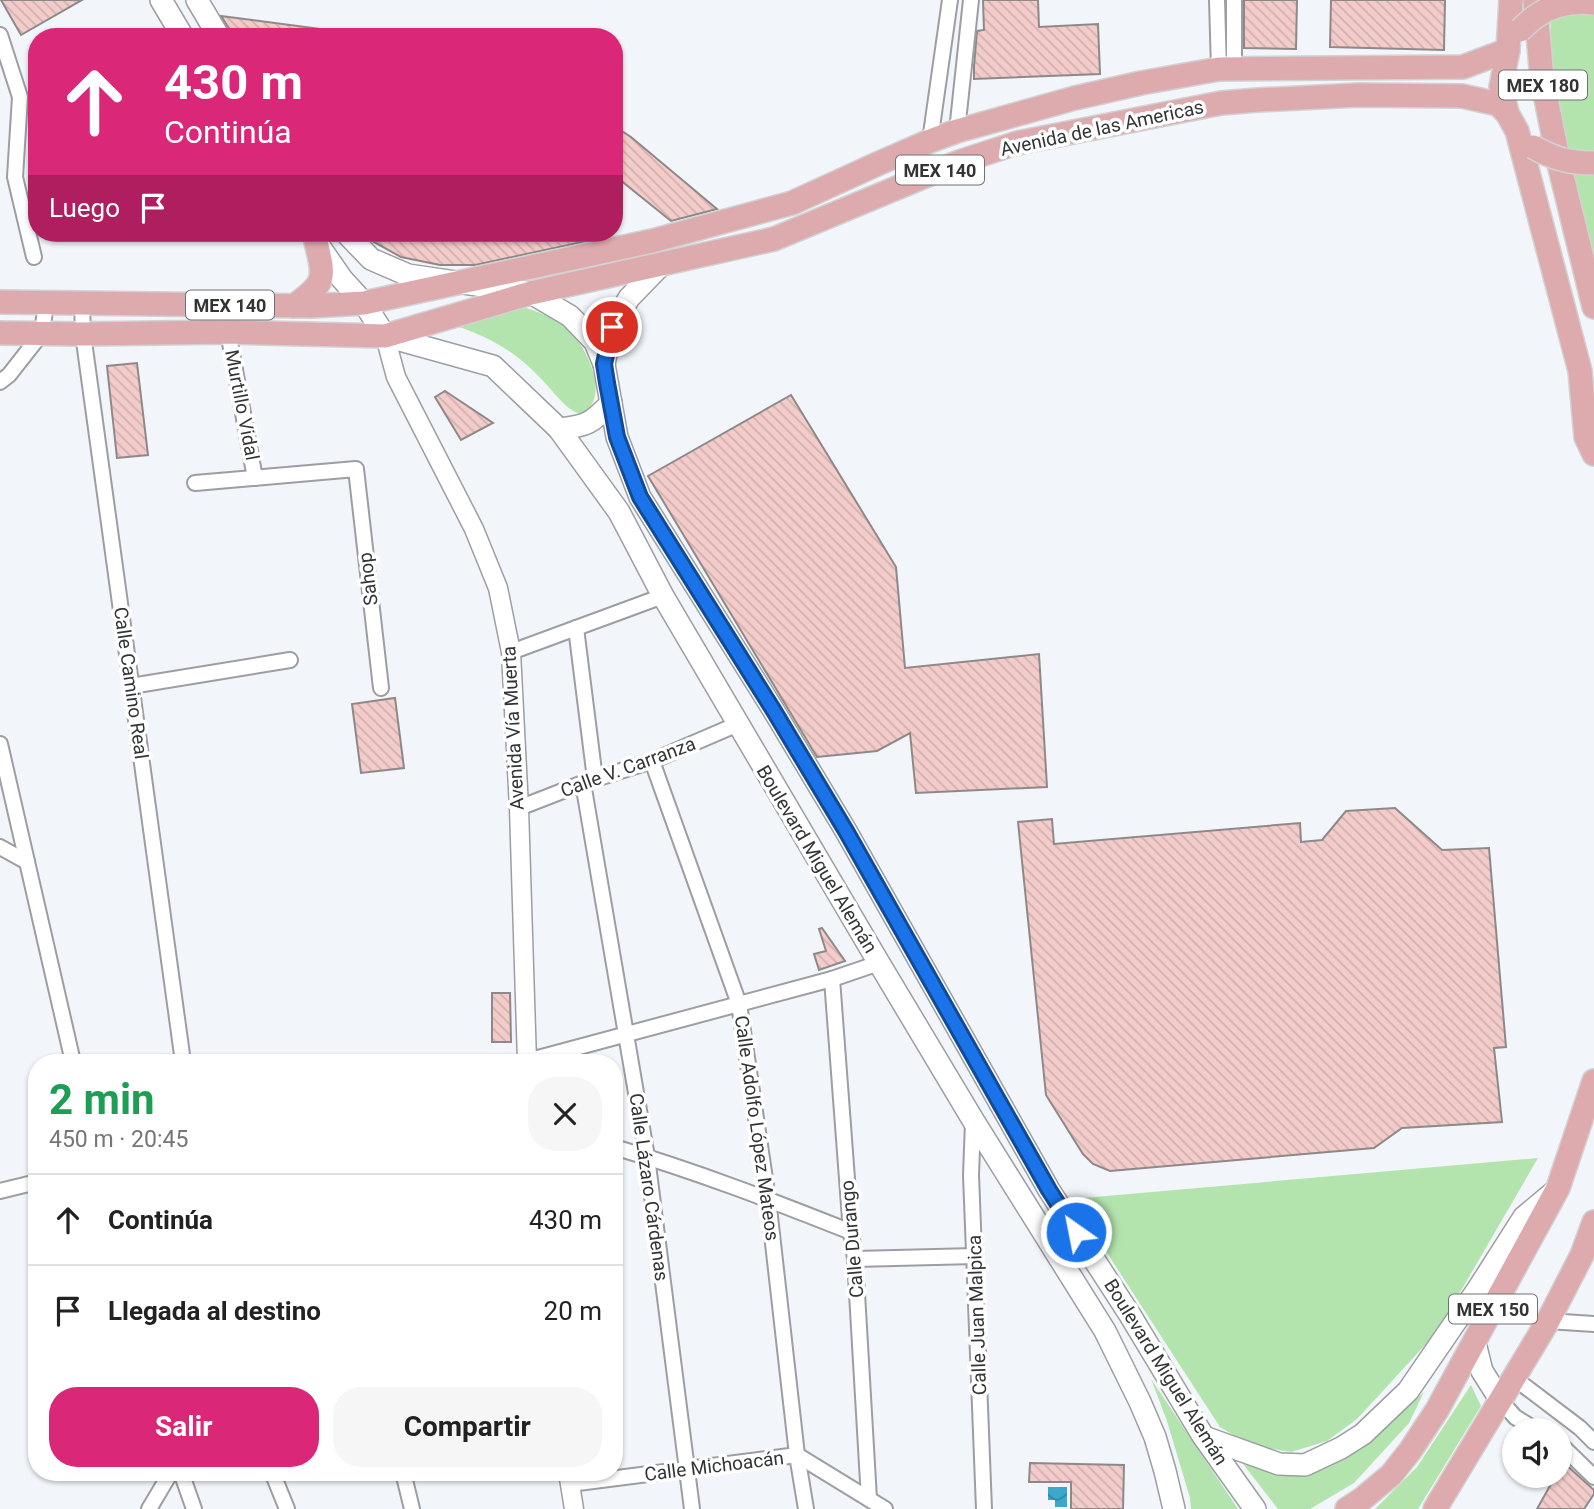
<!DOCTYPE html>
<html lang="es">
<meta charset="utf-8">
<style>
:root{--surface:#fff;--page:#f6f6f6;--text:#222;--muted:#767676;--line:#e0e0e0;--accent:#db2777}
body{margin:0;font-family:Roboto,sans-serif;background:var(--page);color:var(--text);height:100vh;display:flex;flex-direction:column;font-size:26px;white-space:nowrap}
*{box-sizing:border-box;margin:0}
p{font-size:23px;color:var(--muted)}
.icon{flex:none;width:38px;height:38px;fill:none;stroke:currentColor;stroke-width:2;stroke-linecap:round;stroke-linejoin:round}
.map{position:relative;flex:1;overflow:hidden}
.sheet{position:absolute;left:28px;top:1054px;width:595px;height:427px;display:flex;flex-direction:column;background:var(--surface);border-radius:28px;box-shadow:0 2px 5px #0004}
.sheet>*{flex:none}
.top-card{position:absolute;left:28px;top:28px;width:595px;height:214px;border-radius:28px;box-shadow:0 2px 5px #0004;background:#db2777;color:#fff;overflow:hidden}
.buttons{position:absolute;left:1502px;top:1418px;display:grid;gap:14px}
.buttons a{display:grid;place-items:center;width:70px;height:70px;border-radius:50%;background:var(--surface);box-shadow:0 2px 5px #0004;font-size:35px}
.pin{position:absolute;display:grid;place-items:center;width:60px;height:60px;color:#fff;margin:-30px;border:4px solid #fff;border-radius:50%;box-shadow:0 2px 7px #0007}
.me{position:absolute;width:77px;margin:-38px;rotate:327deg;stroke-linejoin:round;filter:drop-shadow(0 0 5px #0008)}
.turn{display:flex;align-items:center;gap:24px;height:147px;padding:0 21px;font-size:32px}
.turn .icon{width:91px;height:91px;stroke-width:2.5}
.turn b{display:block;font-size:49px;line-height:60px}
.then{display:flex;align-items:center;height:66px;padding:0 21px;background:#0003;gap:14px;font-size:26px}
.round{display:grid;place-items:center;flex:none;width:74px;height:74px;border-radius:28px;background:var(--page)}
.headline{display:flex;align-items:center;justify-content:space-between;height:119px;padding:0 21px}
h1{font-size:42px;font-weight:700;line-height:52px;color:#1e9e55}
.action{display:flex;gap:14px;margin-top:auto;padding:14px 21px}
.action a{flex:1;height:80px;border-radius:28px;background:var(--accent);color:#fff;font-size:28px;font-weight:700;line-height:80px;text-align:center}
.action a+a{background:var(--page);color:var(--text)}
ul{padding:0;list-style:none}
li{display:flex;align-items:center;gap:21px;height:91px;padding:0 21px;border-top:2px solid var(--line)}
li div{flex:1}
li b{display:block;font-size:26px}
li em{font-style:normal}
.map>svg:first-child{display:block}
.green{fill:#b4e4ad}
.water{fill:url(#water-waves)}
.building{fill:url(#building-back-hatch);stroke:#8e8988;stroke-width:2}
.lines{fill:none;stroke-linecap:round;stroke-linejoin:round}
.minor-casing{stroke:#9c9ea2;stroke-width:18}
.tertiary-casing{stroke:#9c9ea2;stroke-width:21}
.secondary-casing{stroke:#9c9ea2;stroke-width:24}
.primary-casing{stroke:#d2d2d3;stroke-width:26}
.minor{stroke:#fff;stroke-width:14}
.tertiary{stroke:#fff;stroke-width:18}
.secondary{stroke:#fff;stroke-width:21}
.primary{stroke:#ddaaad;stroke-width:23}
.primary-bridge-casing{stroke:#d2d2d3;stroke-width:26;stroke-linecap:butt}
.primary-bridge{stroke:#ddaaad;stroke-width:23}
.route-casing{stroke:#114b97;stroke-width:18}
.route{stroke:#1a73e8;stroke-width:12}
.labels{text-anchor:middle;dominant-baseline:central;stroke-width:7;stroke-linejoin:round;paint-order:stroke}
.shield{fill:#fff;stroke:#707172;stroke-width:2}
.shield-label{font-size:18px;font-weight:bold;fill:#333435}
.street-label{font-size:19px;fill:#333435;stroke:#fff}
</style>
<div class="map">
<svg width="1594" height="1509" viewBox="0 0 1594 1509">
<defs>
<pattern id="water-waves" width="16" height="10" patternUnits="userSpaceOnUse" patternTransform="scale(1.75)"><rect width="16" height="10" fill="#3ba7ca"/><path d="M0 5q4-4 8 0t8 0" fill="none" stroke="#3289a5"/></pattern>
<pattern id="building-back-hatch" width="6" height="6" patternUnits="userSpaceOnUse" patternTransform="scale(1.75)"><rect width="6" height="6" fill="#f3ccca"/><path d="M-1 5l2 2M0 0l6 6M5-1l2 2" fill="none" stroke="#d1b0ae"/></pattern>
</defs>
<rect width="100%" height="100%" fill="#f2f5f9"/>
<g class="green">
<polygon points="1550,0 1594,0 1594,256 1552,84"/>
<path d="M526,308C543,313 560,321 572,334C587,350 605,387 590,407C588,409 585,412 582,413C570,415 553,391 546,384C518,353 495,340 457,326V323Z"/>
<polygon points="1538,1158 1437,1332 1357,1419 1327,1441 1291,1452 1250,1445 1220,1427 1072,1199"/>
<polygon points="1151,1379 1238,1509 1191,1509 1190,1498 1167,1421"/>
<polygon points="1471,1385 1481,1406 1418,1509 1375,1509 1417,1467"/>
<polygon points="1424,1392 1409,1423 1354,1483 1310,1509 1278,1509 1243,1464 1289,1473 1328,1463 1373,1439"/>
</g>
<polygon class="water" points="1048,1487 1067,1487 1067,1507 1055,1507 1055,1500 1048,1500"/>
<g class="building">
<polygon points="1,0 82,0 21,35"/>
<polygon points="983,0 1038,0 1039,27 1098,24 1100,74 974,79 974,66 977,31 984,30"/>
<polygon points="1244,0 1297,0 1296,49 1244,48"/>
<polygon points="1331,0 1445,0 1444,50 1330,47"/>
<polygon points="221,16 321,29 320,37 232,37 230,30"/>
<polygon points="614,126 631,137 717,209 671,221 614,175"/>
<polygon points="364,233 600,233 601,238 475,265 440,265 401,257 372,241"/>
<polygon points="137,363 148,455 117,458 107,366"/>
<polygon points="445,391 493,423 461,440 435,397"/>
<polygon points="791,395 896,567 905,668 1039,654 1047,787 916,793 910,733 877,751 817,757 648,476"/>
<polygon points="395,698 404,768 361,773 352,704"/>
<polygon points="1395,808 1442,850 1489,848 1506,1047 1494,1048 1502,1122 1402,1128 1374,1148 1110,1171 1093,1164 1083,1154 1046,1095 1018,822 1052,819 1054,844 1300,823 1301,842 1322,840 1346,811"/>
<polygon points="822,928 845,961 819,970 814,954 826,951 819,929"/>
<polygon points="492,993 510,993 511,1042 492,1042"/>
<polygon points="1030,1463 1124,1465 1123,1509 1071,1509 1071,1482 1029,1482"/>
<polygon points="1564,1463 1594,1490 1594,1494 1584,1509 1537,1509 1556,1475 1559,1475 1559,1470"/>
</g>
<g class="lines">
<g class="minor-casing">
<g id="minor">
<polyline points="1217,0 1219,69"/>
<polyline points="0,35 20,97 15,177 34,257"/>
<polyline points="1234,69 1234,0"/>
<polyline points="957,131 971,0"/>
<polyline points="930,141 950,0"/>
<polyline points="82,303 83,334 183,1062"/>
<polyline points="228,332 255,478"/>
<polyline points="0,382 9,375 42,333 46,303"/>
<polyline points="195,483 356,469 381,688"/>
<polyline points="576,628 595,779"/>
<polyline points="511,652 663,596"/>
<polyline points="131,686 290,660"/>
<polyline points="0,744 73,1062"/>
<polyline points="652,761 739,1004 768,1199 797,1455 806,1509"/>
<polyline points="583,783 647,1157 692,1509"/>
<polyline points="519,808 583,783 652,761 738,724"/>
<polyline points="0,847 27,862"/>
<polyline points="832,979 851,1232 855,1259 869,1499"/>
<polyline points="523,1062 832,979 879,963"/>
<polyline points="973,1122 971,1175 984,1509"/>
<path d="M614,1147C695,1171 773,1201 851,1232"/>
<polyline points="0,1191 37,1182"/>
<polyline points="855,1259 975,1256"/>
<polyline points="1548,1321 1594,1324"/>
<polyline points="1514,1378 1580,1428 1594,1442"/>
<polyline points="1501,1401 1515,1417 1536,1430"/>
<polyline points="1559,1443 1594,1477"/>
<polyline points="181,1472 194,1509"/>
<polyline points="272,1472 287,1509"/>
<polyline points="403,1472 412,1509"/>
<polyline points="570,1484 797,1455 885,1509"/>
<polyline points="149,1509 171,1472"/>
</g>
</g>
<g class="tertiary-casing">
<g id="tertiary">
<polyline points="385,336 396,377 474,529 498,588 511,652 519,808 527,1062"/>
<polyline points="568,1472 574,1509"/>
</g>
</g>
<g class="secondary-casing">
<g id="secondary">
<polyline points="161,0 183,37"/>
<polyline points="197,0 219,37"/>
<polyline points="346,233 371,259 408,275 531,293 570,316 595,342 604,364 617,437 640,497 774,711 846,831 1049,1190 1130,1315 1203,1436 1255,1509"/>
<polyline points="317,243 342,279 364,303 385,336 493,366 559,429 619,512 663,596 879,963 973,1120 1105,1331 1140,1402 1155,1437 1165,1471 1174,1509"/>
<polyline points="604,364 612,327 629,298 661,265"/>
<path d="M559,429C587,426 592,423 611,403"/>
<polyline points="1475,1343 1482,1371 1501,1401"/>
<polyline points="1204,1437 1279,1464 1305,1465 1341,1448 1363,1434 1408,1391 1478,1289 1524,1217 1554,1192"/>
</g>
</g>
<g class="primary-casing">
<g id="primary">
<polyline points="1511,0 1508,50 1501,87 1507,113 1517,131 1580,371 1586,437 1594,454"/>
<polyline points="1535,0 1542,79 1560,168 1594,307"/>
<polyline points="0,302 311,306 364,303 652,241 792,203 875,165 930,141 957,131 1075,98 1141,83 1219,69 1463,67 1508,50"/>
<path d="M294,306C326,283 325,279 316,242"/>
<polyline points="0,333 83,334 228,332 385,336 531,293 774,239 959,162 1017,143 1221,103 1258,100 1358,95 1462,96 1498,104 1507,113"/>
<polyline points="1347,1509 1361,1500 1391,1475 1410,1451 1437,1410 1558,1188 1594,1081"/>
<polyline points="1435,1509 1548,1321 1582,1255 1594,1222"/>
</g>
</g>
<use href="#minor" class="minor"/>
<use href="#tertiary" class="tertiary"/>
<use href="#secondary" class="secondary"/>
<use href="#primary" class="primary"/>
<g class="primary-bridge-casing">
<g id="primary-bridge">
<path d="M1520,30C1526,25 1531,19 1538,15C1554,4 1575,1 1594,3"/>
<path d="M1533,147C1555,159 1569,163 1594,163"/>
</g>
</g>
<use href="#primary-bridge" class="primary-bridge"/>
</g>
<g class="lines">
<g class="route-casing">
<polyline id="route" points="612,327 604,364 607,383 617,437 640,497 774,711 846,831 1049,1190 1076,1232"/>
</g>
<use href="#route" class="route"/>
</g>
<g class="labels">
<g class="shield">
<rect x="1499" y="70.5" width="88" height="29" rx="5"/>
<rect x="896" y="155.5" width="88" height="29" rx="5"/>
<rect x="186" y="290.5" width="88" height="29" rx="5"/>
<rect x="1449" y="1294.5" width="88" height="29" rx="5"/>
</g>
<g class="shield-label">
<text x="1543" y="85">MEX 180</text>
<text x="940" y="170">MEX 140</text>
<text x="230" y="305">MEX 140</text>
<text x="1493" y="1309">MEX 150</text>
</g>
<g class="street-label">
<text transform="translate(1102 128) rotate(-12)">Avenida de las Americas</text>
<text transform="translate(242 405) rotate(79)">Murtillo Vidal</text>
<text transform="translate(368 579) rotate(-97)">Sahop</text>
<text transform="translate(131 683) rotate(82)">Calle Camino Real</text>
<text transform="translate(513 728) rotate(-93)">Avenida Vía Muerta</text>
<text transform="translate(628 767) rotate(-20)">Calle V. Carranza</text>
<text transform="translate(817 859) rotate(59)">Boulevard Miguel Alemán</text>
<text transform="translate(757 1128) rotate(82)">Calle Adolfo López Mateos</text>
<text transform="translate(649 1187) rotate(82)">Calle Lázaro Cárdenas</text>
<text transform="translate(852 1239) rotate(-95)">Calle Durango</text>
<text transform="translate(977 1315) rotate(-92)">Calle Juan Malpica</text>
<text transform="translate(1166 1372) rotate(58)">Boulevard Miguel Alemán</text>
<text transform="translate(714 1466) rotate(-7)">Calle Michoacán</text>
</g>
</g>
</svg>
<div class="buttons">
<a><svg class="icon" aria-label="sound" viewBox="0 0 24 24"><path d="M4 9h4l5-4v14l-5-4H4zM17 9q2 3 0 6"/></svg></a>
</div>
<div class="pin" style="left:612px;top:327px;background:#d93025"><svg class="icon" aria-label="arrive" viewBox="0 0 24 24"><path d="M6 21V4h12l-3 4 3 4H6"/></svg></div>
<svg class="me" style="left:1076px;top:1232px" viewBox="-20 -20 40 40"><circle r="17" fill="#1a73e8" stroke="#fff" stroke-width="3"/><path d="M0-11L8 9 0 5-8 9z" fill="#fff"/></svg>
<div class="top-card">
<div class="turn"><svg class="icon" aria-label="ahead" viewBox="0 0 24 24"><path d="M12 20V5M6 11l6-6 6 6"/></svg><div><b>430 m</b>Continúa</div></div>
<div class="then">Luego<svg class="icon" aria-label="arrive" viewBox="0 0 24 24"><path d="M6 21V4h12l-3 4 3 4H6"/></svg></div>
</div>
<section class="sheet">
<div class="headline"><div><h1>2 min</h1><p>450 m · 20:45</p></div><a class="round"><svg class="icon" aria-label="close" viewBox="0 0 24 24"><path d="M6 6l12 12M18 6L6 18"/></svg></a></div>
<ul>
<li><svg class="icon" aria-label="ahead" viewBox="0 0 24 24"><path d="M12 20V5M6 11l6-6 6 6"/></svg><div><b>Continúa</b></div><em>430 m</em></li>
<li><svg class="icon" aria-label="arrive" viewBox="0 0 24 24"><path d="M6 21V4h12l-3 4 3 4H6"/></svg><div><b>Llegada al destino</b></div><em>20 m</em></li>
</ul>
<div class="action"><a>Salir</a><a>Compartir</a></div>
</section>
</div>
